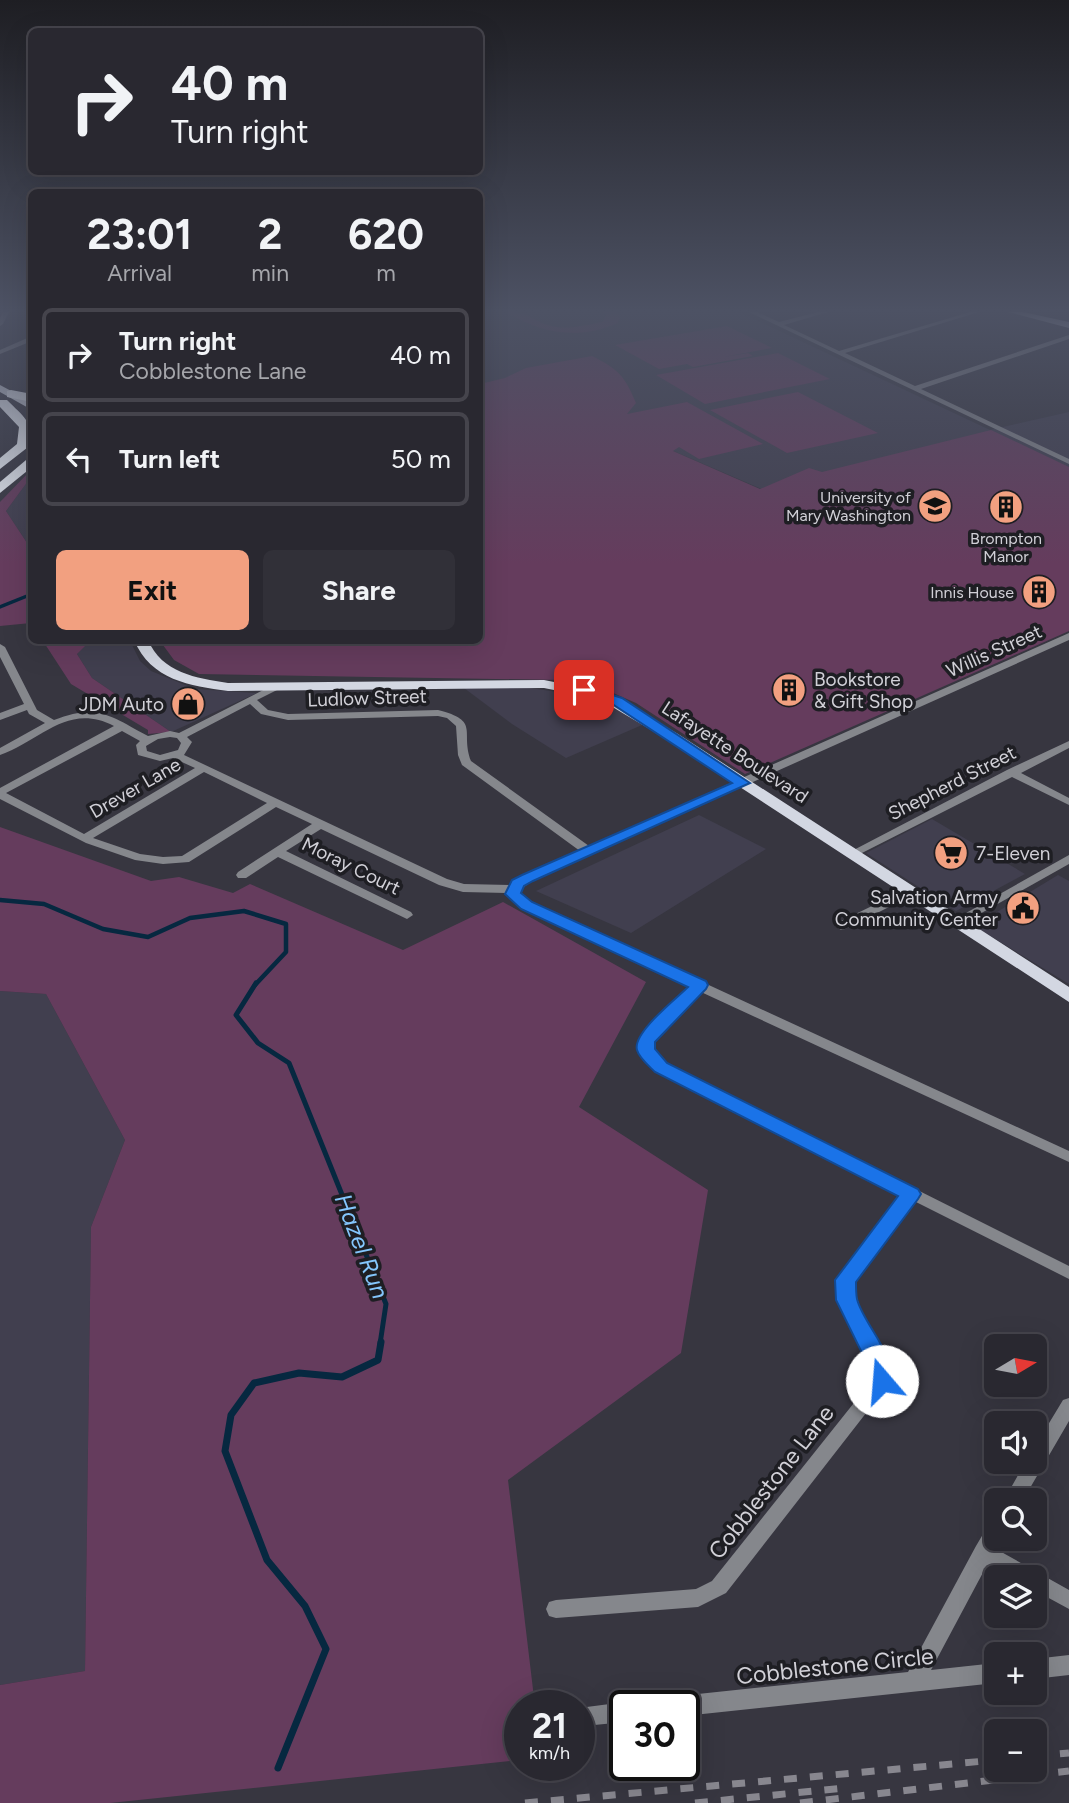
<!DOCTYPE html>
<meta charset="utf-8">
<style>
:root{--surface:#292830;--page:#313038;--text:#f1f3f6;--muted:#a5a6ab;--line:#45444c;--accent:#f2a080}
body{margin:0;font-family:Figtree,sans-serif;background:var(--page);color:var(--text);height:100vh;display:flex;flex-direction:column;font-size:26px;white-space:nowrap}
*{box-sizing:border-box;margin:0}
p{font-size:23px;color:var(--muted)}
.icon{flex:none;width:38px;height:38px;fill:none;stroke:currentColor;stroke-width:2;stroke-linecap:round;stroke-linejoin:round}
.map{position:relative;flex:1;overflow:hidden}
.side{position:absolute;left:28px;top:189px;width:455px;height:455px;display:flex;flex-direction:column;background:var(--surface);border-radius:10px;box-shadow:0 7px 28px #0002,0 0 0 2px var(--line)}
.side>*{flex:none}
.top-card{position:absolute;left:28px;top:28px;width:455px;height:147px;border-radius:10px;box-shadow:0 7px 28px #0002,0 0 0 2px var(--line);background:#292830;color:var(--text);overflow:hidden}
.needle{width:46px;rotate:80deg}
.controls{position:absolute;left:984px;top:1334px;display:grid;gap:14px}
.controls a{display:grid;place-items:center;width:63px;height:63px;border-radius:10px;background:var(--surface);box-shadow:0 7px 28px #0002,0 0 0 2px var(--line);font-size:35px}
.speed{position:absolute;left:504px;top:1690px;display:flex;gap:14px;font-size:35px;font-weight:700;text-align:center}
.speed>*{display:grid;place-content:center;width:91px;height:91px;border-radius:50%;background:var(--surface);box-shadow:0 7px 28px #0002,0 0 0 2px var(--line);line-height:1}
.speed small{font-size:18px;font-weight:400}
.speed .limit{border:4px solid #111;border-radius:10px;background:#fff;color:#111}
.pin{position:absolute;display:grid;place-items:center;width:60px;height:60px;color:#fff;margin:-30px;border-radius:14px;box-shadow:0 4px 10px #0006}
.me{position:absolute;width:77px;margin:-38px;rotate:342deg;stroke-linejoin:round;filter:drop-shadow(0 0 5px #0008)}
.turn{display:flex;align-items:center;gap:24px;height:147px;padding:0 28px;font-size:32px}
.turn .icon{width:91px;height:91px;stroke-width:2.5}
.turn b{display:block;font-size:49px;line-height:60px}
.eta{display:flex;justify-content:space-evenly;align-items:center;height:119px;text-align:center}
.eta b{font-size:42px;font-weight:700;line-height:49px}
.action{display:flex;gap:14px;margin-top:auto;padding:14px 28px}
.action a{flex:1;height:80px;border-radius:10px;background:var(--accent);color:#111;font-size:28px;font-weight:700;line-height:80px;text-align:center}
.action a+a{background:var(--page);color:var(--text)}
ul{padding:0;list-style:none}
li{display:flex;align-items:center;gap:21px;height:94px;margin:0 14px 10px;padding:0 14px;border:4px solid var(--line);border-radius:10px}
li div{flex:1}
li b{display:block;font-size:26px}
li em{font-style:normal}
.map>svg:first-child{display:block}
.built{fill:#413f4f}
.green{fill:#653c5d}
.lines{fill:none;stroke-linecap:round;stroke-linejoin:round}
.stream-far3{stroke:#062840;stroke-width:3.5}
.stream-far2{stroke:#062840;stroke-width:4.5}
.stream-far1{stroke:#062840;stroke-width:5}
.stream{stroke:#062840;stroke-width:7}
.minor{fill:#85878c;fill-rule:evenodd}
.major{fill:#d3d7e2;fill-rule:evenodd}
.highway{fill:#f3f7fe;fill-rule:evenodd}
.rail{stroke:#88878f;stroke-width:7;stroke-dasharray:13 13;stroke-linecap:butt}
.route{fill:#1a73e8;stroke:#114b97;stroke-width:2}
.labels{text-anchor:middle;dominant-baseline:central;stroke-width:7;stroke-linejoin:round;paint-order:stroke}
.far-poi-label{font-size:16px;fill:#d1d0d7;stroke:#1e1e23;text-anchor:end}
.street-label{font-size:19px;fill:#d1d0d7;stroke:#1e1e23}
.poi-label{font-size:19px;fill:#d1d0d7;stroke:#1e1e23;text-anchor:start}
.near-street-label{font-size:23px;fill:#d1d0d7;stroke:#1e1e23}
.near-water-label{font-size:24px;font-style:italic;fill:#84c6fd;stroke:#1e1e23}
</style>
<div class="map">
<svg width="1069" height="1803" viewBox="0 0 1069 1803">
<rect width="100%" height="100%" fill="#373640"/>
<g class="built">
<polygon points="480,312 739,312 990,430 1069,412 1069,565 987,586 664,447 480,419"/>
<polygon points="31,477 31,549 6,511"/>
<polygon points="85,641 130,641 140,661 151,671 195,689 257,693 171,732 92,678 77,654 86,644"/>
<polygon points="464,688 530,688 572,694 615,707 642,725 566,758 512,724"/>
<polygon points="699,815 766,849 631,933 536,891"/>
<polygon points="932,819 1025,874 956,911 866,853"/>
<polygon points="1058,875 1069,881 1069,984 974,926"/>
<polygon points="0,991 46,994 125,1140 91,1227 85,1671 0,1685"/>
</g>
<g class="green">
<path d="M507,312C530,312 529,319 548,325C566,331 585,325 603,322L606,314L602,312H617L620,317L618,323C580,340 541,334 507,312Z"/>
<polygon points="727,326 772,348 723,357 748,353 753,356 693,367 687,364 659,369 615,345"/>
<polygon points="778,353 830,379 705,404 656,375"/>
<path d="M592,356C618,369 625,376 636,403L627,414L687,402L763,444L699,459L679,447L673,451L760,489L809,468L822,472L991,430L1069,467V631L745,774L636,703L604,689L562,680L199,674L174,660L160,641L480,640V384L505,378L526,368Z"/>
<polygon points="798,392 878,433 787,453 710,410"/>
<polygon points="31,470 31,477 6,511 31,549 31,623 0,626 0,502"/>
<polygon points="43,641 85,641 87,644 77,654 92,678 171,732 148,734 148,730 71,684"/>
<polygon points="0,827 151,881 179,877 233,893 250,884 403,950 503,902 646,982 579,1107 708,1190 681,1353 508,1480 535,1706 520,1706 520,1760 110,1803 0,1803 0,1685 85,1671 91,1227 125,1140 46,994 0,991"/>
</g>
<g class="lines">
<polyline class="stream-far3" points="0,607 32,594"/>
<polyline class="stream-far2" points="0,900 44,904 103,929 148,937 190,918 244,911 286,924 286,952 255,985"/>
<polyline class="stream-far1" points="256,983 236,1015 258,1043 289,1063 386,1304 380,1344"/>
<polyline class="stream" points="278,1768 326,1649 305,1606 267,1560 225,1451 231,1415 254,1383 299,1373 342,1377 378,1360 381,1342"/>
<g class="minor">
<polygon points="3,312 9,312 3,324 0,326 0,318"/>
<polygon points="749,312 757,312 779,322 818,312 828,312 784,325 839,351 970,312 979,312 845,353 915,386 1069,335 1069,339 921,389 1069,459 1069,464"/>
<polygon points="32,336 32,341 0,354 0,350"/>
<path d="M1069,633V640L532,881L520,890L519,893L531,903L1069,1151V1162L701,992L656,1037L653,1049L666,1064L1069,1266V1279L914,1201L853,1281C859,1317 882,1346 891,1381L726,1593L698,1607L556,1618L549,1616L546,1609L549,1602L556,1600L696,1589L712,1581L873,1379C865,1345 843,1316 837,1280L902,1195L656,1070L639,1050L645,1032L690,987L523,909L509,897L507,893L463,892L439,885L321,829L286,851L411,912L413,915L407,919L278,857L246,878H238L236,875L238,872L312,824L276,807L189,862L163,864L135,860L86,843L0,799V788L114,726C67,702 41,741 0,755V748L45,723L29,714L27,710L0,720V713L24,704L0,657V644L5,647L37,710L54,720C97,703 111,716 148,736L170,731L179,733L273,685L278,688L277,690L257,700L268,710L288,714L438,710C481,721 460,731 471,761L589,846ZM250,704L261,714L288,720L438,716L447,718L456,726L458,755L462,765L580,851L524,875L511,885L464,884L447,879L184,755L192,742L187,737ZM122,731L140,741L136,745L138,755L160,761L173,758L195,768L84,834L6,793ZM170,737L177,738L181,743L178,750L160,755L147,751L146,746L158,739ZM204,772L267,803L182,856L163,857L140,854L93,838Z"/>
<polygon points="1069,741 1069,748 1021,773 1069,798 1069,805 1012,777 856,856 852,858 846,854 1007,770"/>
<polygon points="1069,855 1069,864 960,925 952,925 950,922"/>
<polygon points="909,888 913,889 915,892 913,895 845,929 841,930 835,926 837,923"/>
<polygon points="1069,1398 1069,1421 1023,1500 1004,1500 1026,1461 1034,1461 1034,1448 1063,1400"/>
<polygon points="996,1522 996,1538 1001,1538 996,1549 1069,1590 1069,1609 1034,1590 1034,1577 1009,1577 987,1565 931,1670 996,1663 996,1683 684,1716 684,1706 669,1706 672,1699 679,1696 908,1672 976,1546 989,1524"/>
<polygon points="1069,1655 1069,1675 1034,1679 1034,1659"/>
<polygon points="625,1702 633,1706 625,1706 625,1722 584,1726 579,1724 579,1708"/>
</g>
<g class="major">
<polygon points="1008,312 1023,312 1069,322 1069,328"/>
<polygon points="0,385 32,402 32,410 0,392"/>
<path d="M134,640H148C162,673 196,678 228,683L544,680L609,693L678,734L1069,987V1002L668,740L599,699L544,688L228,691C190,686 151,680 134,640Z"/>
</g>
<g class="highway">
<polygon points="11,390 32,394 32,402 7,397 7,391"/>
<path d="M0,400H7C24,417 32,421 32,444L0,469V458L17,444L19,427L0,407Z"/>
<polygon points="32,455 32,467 0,493 0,482"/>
</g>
<g class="rail">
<polyline points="1034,1756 1069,1753"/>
<polyline points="525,1803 996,1760"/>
<polyline points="695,1803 844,1788"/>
<polyline points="800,1803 1069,1771"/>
</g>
</g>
<linearGradient id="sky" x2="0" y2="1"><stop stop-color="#1e1e23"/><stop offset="0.55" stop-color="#4d5264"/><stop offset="1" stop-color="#4d5264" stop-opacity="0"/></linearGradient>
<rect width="1069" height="564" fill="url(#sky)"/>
<path class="route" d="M584,686L622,698L750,783L533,881L524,886L521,893L532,902L706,981L708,985L706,989L655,1042V1049L667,1063L918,1189L921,1194L918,1199L856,1282C856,1287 856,1294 857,1299C863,1324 902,1362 890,1387L882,1390L874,1387L868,1365L836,1300L835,1280L898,1196L655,1072C649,1066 639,1058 637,1050C632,1033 677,998 688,987L521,909L505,894L512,880L522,875L732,783L612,704L579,693L577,690Z"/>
<defs>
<g id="university-disc" transform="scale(1.75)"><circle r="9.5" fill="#f2a080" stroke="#1e1e23"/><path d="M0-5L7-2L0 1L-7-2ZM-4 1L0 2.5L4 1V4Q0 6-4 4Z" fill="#111"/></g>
<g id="building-disc" transform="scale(1.75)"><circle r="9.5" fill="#f2a080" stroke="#1e1e23"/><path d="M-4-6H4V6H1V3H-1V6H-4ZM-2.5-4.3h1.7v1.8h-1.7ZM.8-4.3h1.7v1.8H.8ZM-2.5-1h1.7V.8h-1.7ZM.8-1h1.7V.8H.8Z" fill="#111"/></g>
<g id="shop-disc" transform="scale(1.75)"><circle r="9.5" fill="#f2a080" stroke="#1e1e23"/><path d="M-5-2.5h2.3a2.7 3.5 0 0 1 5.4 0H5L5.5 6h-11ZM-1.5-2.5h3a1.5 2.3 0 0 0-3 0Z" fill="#111"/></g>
<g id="supermarket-disc" transform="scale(1.75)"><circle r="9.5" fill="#f2a080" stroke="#1e1e23"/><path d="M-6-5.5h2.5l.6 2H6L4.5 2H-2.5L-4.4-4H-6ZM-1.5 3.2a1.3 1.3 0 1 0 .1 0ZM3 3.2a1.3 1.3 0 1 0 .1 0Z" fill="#111"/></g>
<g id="civic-disc" transform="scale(1.75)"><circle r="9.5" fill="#f2a080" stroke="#1e1e23"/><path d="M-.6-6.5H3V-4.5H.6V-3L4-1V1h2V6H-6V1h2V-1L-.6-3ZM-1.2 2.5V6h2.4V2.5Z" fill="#111"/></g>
</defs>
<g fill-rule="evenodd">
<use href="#university-disc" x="935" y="506"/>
<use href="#building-disc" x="1006" y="507"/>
<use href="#building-disc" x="1039" y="592"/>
<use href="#building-disc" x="789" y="690"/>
<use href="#shop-disc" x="188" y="704"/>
<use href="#supermarket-disc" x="951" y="853"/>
<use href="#civic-disc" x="1023" y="908"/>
</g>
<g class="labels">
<g class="far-poi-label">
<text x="911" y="497">University of<tspan x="911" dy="18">Mary Washington</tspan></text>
<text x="1006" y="538" text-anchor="middle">Brompton<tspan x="1006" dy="18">Manor</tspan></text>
<text x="1014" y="592">Innis House</text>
</g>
<g class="street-label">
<text transform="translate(994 651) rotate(-24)">Willis Street</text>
<text transform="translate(367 698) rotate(-2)">Ludlow Street</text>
<text transform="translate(735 752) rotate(33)">Lafayette Boulevard</text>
<text transform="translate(952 783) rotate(-27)">Shepherd Street</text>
<text transform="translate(135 788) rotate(-30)">Drever Lane</text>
<text transform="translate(351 866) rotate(26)">Moray Court</text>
</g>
<g class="poi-label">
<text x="814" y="679">Bookstore<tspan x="814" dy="22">&amp; Gift Shop</tspan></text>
<text x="164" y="704" text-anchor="end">JDM Auto</text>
<text x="976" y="853">7-Eleven</text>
<text x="998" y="897" text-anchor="end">Salvation Army<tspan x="998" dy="22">Community Center</tspan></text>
</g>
<g class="near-street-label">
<text transform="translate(771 1482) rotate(-52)">Cobblestone Lane</text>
<text transform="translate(835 1666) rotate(-6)">Cobblestone Circle</text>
</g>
<g class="near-water-label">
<text transform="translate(362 1246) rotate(69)">Hazel Run</text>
</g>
</g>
</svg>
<div class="controls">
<a><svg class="needle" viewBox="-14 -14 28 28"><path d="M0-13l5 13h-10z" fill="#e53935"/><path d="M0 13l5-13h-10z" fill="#a5a6ab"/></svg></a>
<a><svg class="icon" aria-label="sound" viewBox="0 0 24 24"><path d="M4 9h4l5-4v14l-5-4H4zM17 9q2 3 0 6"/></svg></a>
<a><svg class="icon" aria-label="search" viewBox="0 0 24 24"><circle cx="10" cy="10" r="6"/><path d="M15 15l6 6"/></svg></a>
<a><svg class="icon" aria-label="layers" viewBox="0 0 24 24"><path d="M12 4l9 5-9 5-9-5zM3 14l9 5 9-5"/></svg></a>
<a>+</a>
<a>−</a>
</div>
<div class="speed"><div>21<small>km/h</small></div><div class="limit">30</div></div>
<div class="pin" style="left:584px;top:690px;background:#d93025"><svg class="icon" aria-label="arrive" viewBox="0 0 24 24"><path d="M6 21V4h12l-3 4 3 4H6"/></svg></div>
<svg class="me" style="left:882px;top:1381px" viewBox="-20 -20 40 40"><circle r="19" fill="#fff"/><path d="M0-13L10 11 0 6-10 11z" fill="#1a73e8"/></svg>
<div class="top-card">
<div class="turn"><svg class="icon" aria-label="right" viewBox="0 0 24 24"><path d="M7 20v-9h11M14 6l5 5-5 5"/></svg><div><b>40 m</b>Turn right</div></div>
</div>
<section class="side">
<div class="eta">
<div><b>23:01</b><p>Arrival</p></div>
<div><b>2</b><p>min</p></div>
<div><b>620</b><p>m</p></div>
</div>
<ul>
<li><svg class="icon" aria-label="right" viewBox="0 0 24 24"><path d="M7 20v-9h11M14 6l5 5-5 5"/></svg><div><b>Turn right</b><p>Cobblestone Lane</p></div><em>40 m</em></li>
<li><svg class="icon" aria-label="left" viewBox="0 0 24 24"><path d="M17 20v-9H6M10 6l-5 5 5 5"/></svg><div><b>Turn left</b></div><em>50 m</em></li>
</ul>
<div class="action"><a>Exit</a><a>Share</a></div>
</section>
</div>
